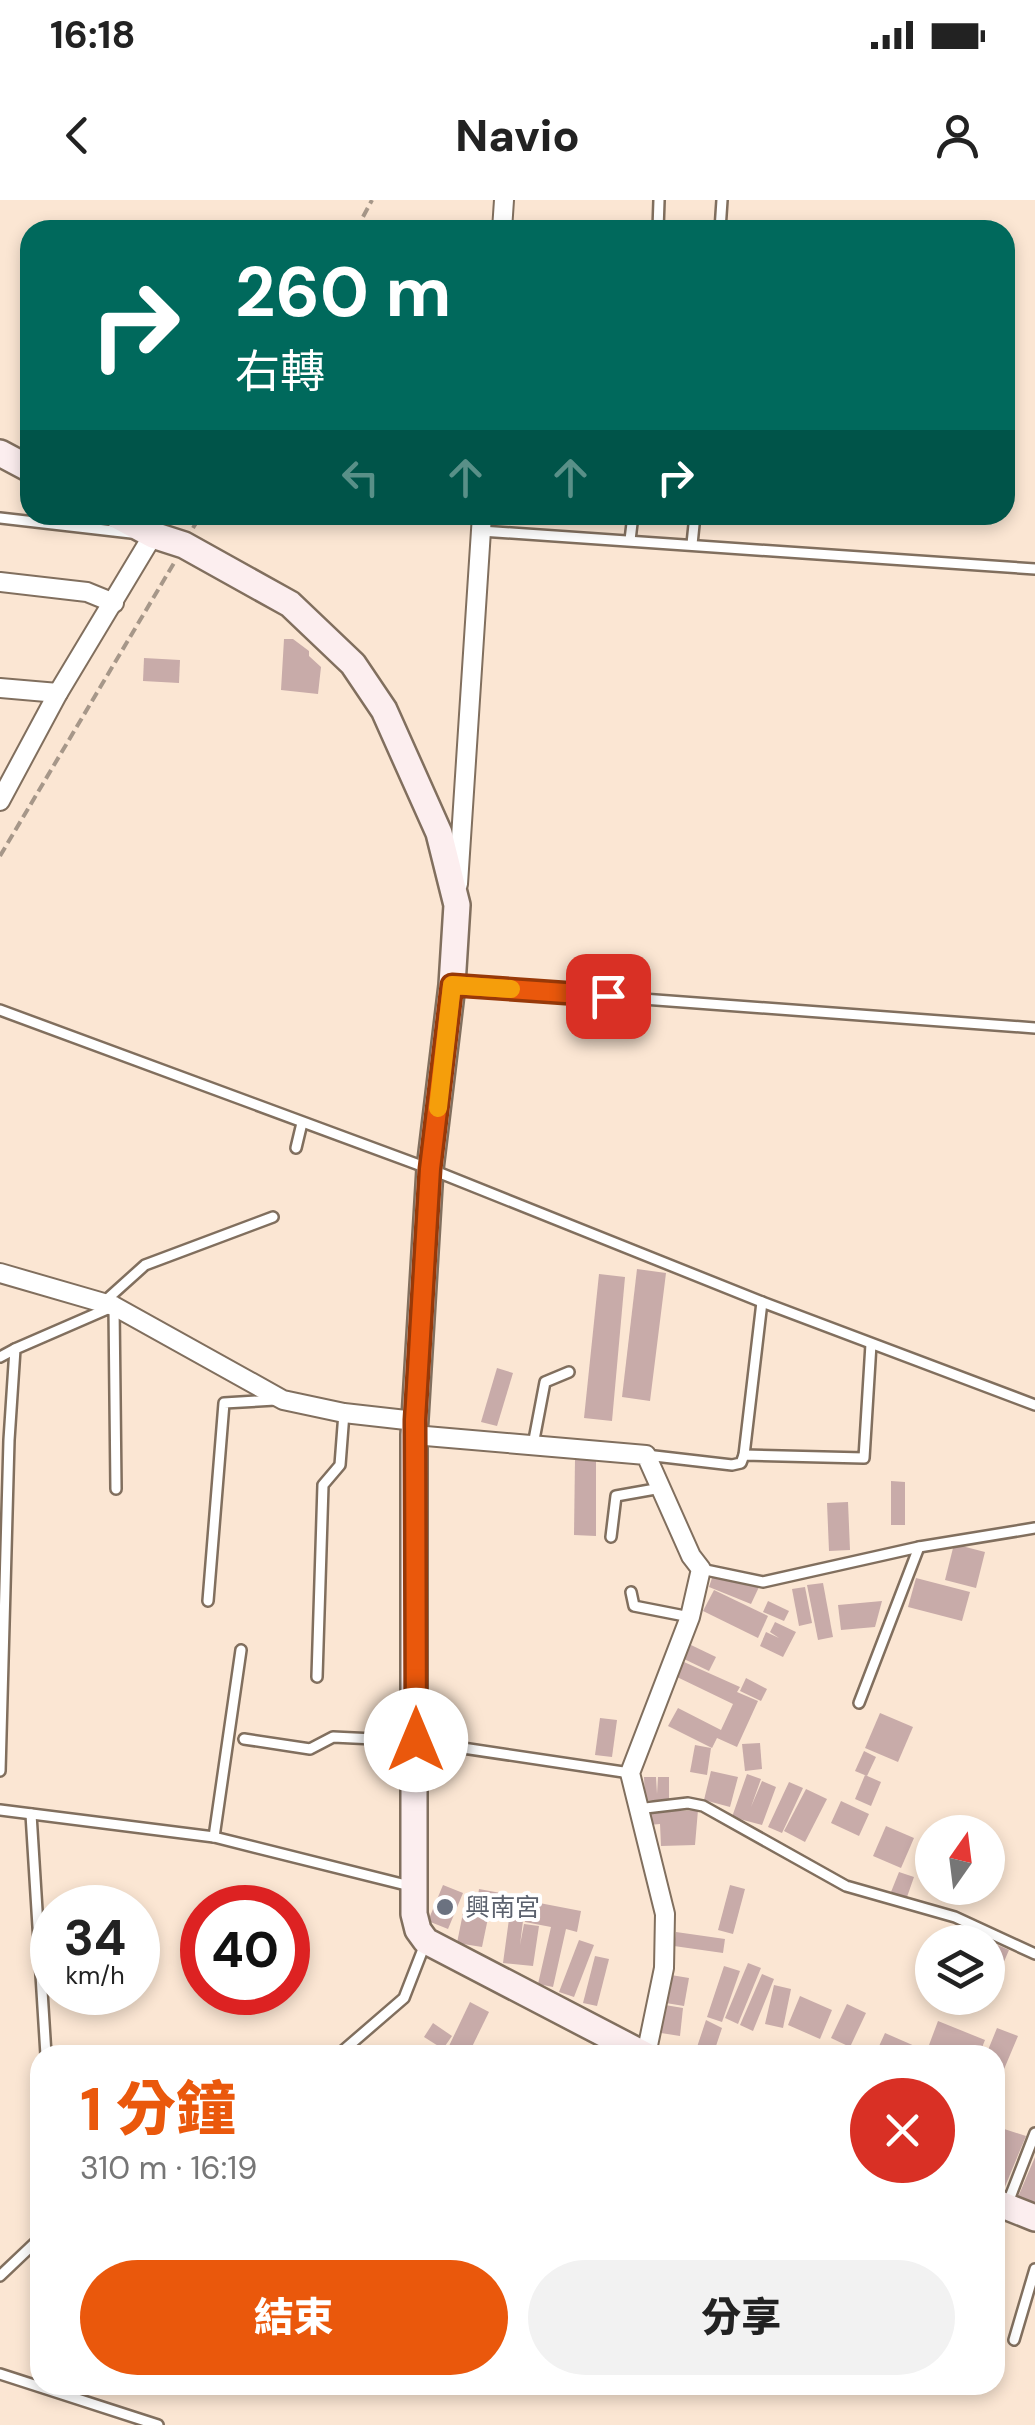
<!DOCTYPE html>
<html lang="zh-TW">
<meta charset="utf-8">
<style>
:root{--surface:#fff;--page:#f2f2f2;--text:#222;--muted:#767676;--accent:#ea580c}
body{margin:0;font-family:"DM Sans","Noto Sans TC",sans-serif;background:var(--page);color:var(--text);height:100vh;display:flex;flex-direction:column;font-size:38px;white-space:nowrap}
*{box-sizing:border-box;margin:0}
p{font-size:32px;color:var(--muted)}
.icon{flex:none;width:55px;height:55px;fill:none;stroke:currentColor;stroke-width:2;stroke-linecap:round;stroke-linejoin:round}
.map{position:relative;flex:1;overflow:hidden}
.sheet{position:absolute;left:30px;top:1845px;width:975px;height:350px;display:flex;flex-direction:column;background:var(--surface);border-radius:30px;box-shadow:0 5px 15px #0003}
.sheet>*{flex:none}
.hud{position:absolute;left:20px;top:20px;width:995px;height:305px;border-radius:30px;box-shadow:0 5px 15px #0003;background:#00695c;color:#fff;overflow:hidden}
.needle{width:65px;rotate:14deg}
.tools{position:absolute;left:915px;top:1615px;display:grid;gap:20px}
.tools a{display:grid;place-items:center;width:90px;height:90px;border-radius:50%;background:var(--surface);box-shadow:0 5px 15px #0003;font-size:50px}
.speed{position:absolute;left:30px;top:1685px;display:flex;gap:20px;font-size:50px;font-weight:700;text-align:center}
.speed>*{display:grid;place-content:center;width:130px;height:130px;border-radius:50%;background:var(--surface);box-shadow:0 5px 15px #0003;line-height:1}
.speed small{font-size:25px;font-weight:400}
.speed .limit{border:15px solid #d22;background:#fff;color:#111}
.pin{position:absolute;display:grid;place-items:center;width:85px;height:85px;color:#fff;margin:-42px;border-radius:20px;box-shadow:0 5px 15px #0006}
.me{position:absolute;width:110px;margin:-55px;rotate:0deg;stroke-linejoin:round;filter:drop-shadow(0 0 8px #0008)}
.turn{display:flex;align-items:center;gap:35px;height:210px;padding:0 50px;font-size:45px}
.turn .icon{width:130px;height:130px;stroke-width:2.5}
.turn b{display:block;font-size:70px;line-height:85px}
.lanes{display:flex;align-items:center;height:95px;padding:0 50px;background:#0003;justify-content:center;gap:50px;direction:ltr}
.lanes .off{opacity:.35}
.round{display:grid;place-items:center;flex:none;width:105px;height:105px;border-radius:52px;background:var(--page)}
.overview{display:flex;align-items:center;justify-content:space-between;height:170px;padding:0 50px}
h1{font-size:60px;font-weight:800;line-height:75px;color:var(--accent)}
.button{display:flex;gap:20px;margin-top:auto;padding:20px 50px}
.button a{flex:1;height:115px;border-radius:60px;background:var(--accent);color:#fff;font-size:40px;font-weight:800;line-height:115px;text-align:center}
.button a+a{background:var(--page);color:var(--text)}
.status{display:flex;justify-content:space-between;align-items:center;height:70px;padding:0 50px;background:var(--surface);direction:ltr}
.status svg{height:28px;fill:currentColor}
header{display:flex;justify-content:space-between;align-items:center;height:130px;padding:0 50px;background:var(--surface);font-size:45px;font-weight:800}
.map>svg:first-child{display:block}
.building{fill:#c8aba9}
.lines{fill:none;stroke-linecap:round;stroke-linejoin:round}
.lane-casing{stroke:#816f5e;stroke-width:14}
.street-casing{stroke:#816f5e;stroke-width:22}
.secondary-casing{stroke:#816f5e;stroke-width:30}
.path{stroke:#a69789;stroke-width:4;stroke-dasharray:10 5;stroke-linecap:butt}
.lane{stroke:#fff;stroke-width:9}
.street{stroke:#fff;stroke-width:18}
.secondary{stroke:#fceeef;stroke-width:25}
.route-casing{stroke:#983908;stroke-width:25}
.route{stroke:#ea580c;stroke-width:18}
.slow{stroke:#f59e0b;stroke-width:18}
.worship-dot{fill:#6b7280;stroke:#fff;stroke-width:4}
.labels{text-anchor:middle;dominant-baseline:central;stroke-width:8;stroke-linejoin:round;paint-order:stroke}
.worship-label{font-size:25px;fill:#5b616d;stroke:#fff;text-anchor:start}
</style>
<div class="status"><b>16:18</b><svg viewBox="0 0 49 12"><path d="M0 12V9h3v3zM5 12V6h3v6zM10 12V3h3v9zM15 12V0h3v12zM26 1h20v11H26zM47 4h2v5h-2z"/></svg></div>
<header><svg class="icon" aria-label="back" viewBox="0 0 24 24"><path d="M15 5l-7 7 7 7"/></svg>Navio<svg class="icon" aria-label="person" viewBox="0 0 24 24"><circle cx="12" cy="8" r="4"/><path d="M4 21q1-7 8-7t8 7"/></svg></header>
<div class="map">
<svg width="1035" height="2225" viewBox="0 0 1035 2225">
<rect width="100%" height="100%" fill="#fbe6d3"/>
<g class="building">
<polygon points="284,439 293,439 309,451 309,456 321,467 318,494 281,490"/>
<polygon points="144,458 180,460 179,483 143,481"/>
<polygon points="637,1069 666,1073 650,1201 622,1197"/>
<polygon points="599,1074 625,1077 612,1221 584,1218"/>
<polygon points="497,1168 513,1173 497,1226 481,1222"/>
<polygon points="575,1259 596,1259 596,1336 574,1335"/>
<polygon points="891,1281 905,1282 905,1325 891,1325"/>
<polygon points="848,1302 850,1350 829,1351 827,1303"/>
<polygon points="954,1344 985,1352 976,1388 945,1380"/>
<polygon points="713,1375 759,1387 751,1404 709,1387"/>
<polygon points="916,1378 970,1392 962,1421 908,1407"/>
<polygon points="823,1383 833,1437 818,1440 807,1385"/>
<polygon points="805,1387 812,1423 799,1426 792,1389"/>
<polygon points="714,1390 768,1416 758,1438 703,1411"/>
<polygon points="768,1401 789,1411 784,1421 763,1412"/>
<polygon points="882,1401 875,1427 841,1430 838,1405"/>
<polygon points="775,1422 796,1432 783,1457 760,1446 766,1432 779,1438 770,1432"/>
<polygon points="691,1445 716,1457 709,1471 684,1459"/>
<polygon points="684,1462 740,1487 737,1492 758,1501 737,1547 717,1538 712,1548 668,1526 678,1508 721,1530 733,1504 677,1477"/>
<polygon points="746,1478 767,1489 761,1501 740,1491"/>
<polygon points="880,1513 913,1527 898,1562 865,1548"/>
<polygon points="600,1518 617,1520 612,1557 595,1555"/>
<polygon points="760,1543 762,1569 745,1571 742,1544"/>
<polygon points="695,1545 711,1548 707,1575 690,1572"/>
<polygon points="864,1551 876,1557 867,1576 855,1571"/>
<polygon points="711,1571 738,1577 730,1607 704,1600"/>
<polygon points="747,1574 761,1579 751,1607 762,1581 776,1587 762,1625 732,1617"/>
<polygon points="865,1575 881,1582 871,1606 855,1599"/>
<polygon points="644,1577 656,1577 657,1594 658,1577 669,1577 669,1600 645,1600"/>
<polygon points="789,1582 803,1588 782,1633 768,1627"/>
<polygon points="806,1589 827,1599 805,1642 784,1631"/>
<polygon points="841,1601 869,1614 859,1636 831,1623"/>
<polygon points="698,1610 695,1645 661,1646 660,1624 649,1625 648,1612"/>
<polygon points="886,1626 914,1638 901,1668 873,1656"/>
<polygon points="899,1672 914,1677 907,1697 891,1692"/>
<polygon points="443,1685 463,1693 448,1729 428,1721"/>
<polygon points="730,1685 745,1689 733,1734 718,1730"/>
<polygon points="479,1689 523,1697 519,1717 476,1709"/>
<polygon points="529,1701 581,1711 577,1732 566,1729 553,1787 538,1784 551,1727 525,1722"/>
<polygon points="463,1713 488,1718 482,1747 457,1743"/>
<polygon points="509,1719 523,1721 520,1745 524,1724 539,1726 533,1766 503,1763"/>
<polygon points="676,1732 725,1739 723,1753 674,1746"/>
<polygon points="975,1735 1009,1750 984,1808 960,1798 988,1798 988,1742 971,1742"/>
<polygon points="579,1740 594,1745 574,1797 559,1792"/>
<polygon points="595,1756 609,1759 597,1806 583,1803"/>
<polygon points="748,1763 761,1768 738,1824 725,1818"/>
<polygon points="724,1766 740,1771 722,1822 707,1817"/>
<polygon points="762,1774 774,1779 753,1831 740,1825"/>
<polygon points="671,1775 689,1778 684,1806 666,1803"/>
<polygon points="774,1785 791,1789 783,1828 765,1824"/>
<polygon points="800,1796 832,1810 820,1839 788,1825"/>
<polygon points="470,1802 489,1812 468,1855 462,1855 448,1848"/>
<polygon points="847,1804 866,1813 850,1847 831,1838"/>
<polygon points="665,1805 683,1808 680,1836 661,1833"/>
<polygon points="706,1820 722,1828 713,1855 696,1850"/>
<polygon points="938,1821 985,1840 979,1855 955,1855 929,1845"/>
<polygon points="433,1823 452,1836 443,1849 424,1837"/>
<polygon points="997,1828 1018,1836 1002,1874 995,1871 995,1855 986,1855"/>
<polygon points="885,1833 917,1847 914,1855 875,1855"/>
<polygon points="995,1926 1026,1936 1004,1989 995,1985"/>
<polygon points="1035,1957 1035,2004 1018,1997"/>
</g>
<g class="lines">
<g class="lane-casing">
<g id="lane">
<polyline points="658,30 659,0"/>
<polyline points="720,30 722,0"/>
<polyline points="0,318 131,333"/>
<polyline points="481,331 1035,369"/>
<polyline points="630,340 633,315"/>
<polyline points="692,344 695,315"/>
<polyline points="455,785 1035,828"/>
<polyline points="0,810 430,969 762,1102 1035,1205"/>
<polyline points="296,948 302,923"/>
<polyline points="105,1101 145,1065 273,1017"/>
<polyline points="0,1157 15,1149"/>
<polyline points="533,1245 545,1182 569,1172"/>
<polyline points="646,1255 732,1265 741,1263 744,1255 864,1258 871,1144"/>
<polyline points="744,1255 762,1102"/>
<polyline points="611,1337 616,1296 661,1288"/>
<polyline points="701,1369 763,1382 919,1347 1035,1328"/>
<polyline points="631,1392 634,1406 690,1417"/>
<polyline points="208,1401 224,1203 275,1200"/>
<polyline points="317,1477 323,1285 340,1265 344,1213"/>
<polyline points="859,1503 919,1347"/>
<polyline points="244,1539 310,1549 333,1537 416,1541 630,1573"/>
<polyline points="0,1571 9,1240 15,1149 114,1106 116,1289"/>
<polyline points="637,1609 688,1603 703,1606 846,1686 955,1717 1035,1754"/>
<polyline points="0,1610 214,1637 410,1686"/>
<polyline points="31,1614 46,1855"/>
<polyline points="214,1637 241,1450"/>
<polyline points="338,1855 404,1798 425,1744"/>
<polyline points="1007,2005 1035,1933"/>
<polyline points="0,2076 40,2038"/>
<polyline points="1014,2140 1035,2069"/>
<polyline points="0,2174 158,2225"/>
</g>
</g>
<g class="street-casing">
<g id="street">
<polyline points="502,30 504,0"/>
<polyline points="0,382 87,392 114,403"/>
<polyline points="0,488 58,493"/>
<polyline points="0,601 58,493 153,335"/>
<polyline points="458,684 482,315"/>
<polyline points="0,1073 114,1106 283,1200 344,1213 415,1221"/>
<polyline points="414,1235 646,1255 691,1356 701,1369 690,1417 630,1573 665,1714 664,1768 646,1855"/>
</g>
</g>
<g class="secondary-casing">
<g id="secondary">
<polyline points="0,253 30,269"/>
<polyline points="116,315 153,335 184,345 290,404 353,464 384,510 439,633 457,705 452,785 430,969 414,1235 414,1714 418,1730 426,1741 645,1855"/>
<polyline points="995,2002 1035,2018"/>
</g>
</g>
<g class="path">
<polyline points="356,30 372,0"/>
<polyline points="193,328 201,315"/>
<polyline points="0,656 174,363"/>
</g>
<use href="#lane" class="lane"/>
<use href="#street" class="street"/>
<use href="#secondary" class="secondary"/>
</g>
<g class="lines">
<g class="route-casing">
<polyline id="route" points="416,1540 415,1220 430,969 452,785 608,796"/>
</g>
<use href="#route" class="route"/>
<polyline class="slow" points="438,908 452,785 511,789"/>
</g>
<circle class="worship-dot" cx="445" cy="1707" r="10"/>
<g class="labels">
<g class="worship-label">
<text x="465" y="1707">興南宮</text>
</g>
</g>
</svg>
<div class="tools">
<a><svg class="needle" viewBox="-14 -14 28 28"><path d="M0-13l5 13h-10z" fill="#e53935"/><path d="M0 13l5-13h-10z" fill="#767676"/></svg></a>
<a><svg class="icon" aria-label="layers" viewBox="0 0 24 24"><path d="M12 4l9 5-9 5-9-5zM3 14l9 5 9-5"/></svg></a>
</div>
<div class="speed"><div>34<small>km/h</small></div><div class="limit">40</div></div>
<div class="pin" style="left:608px;top:796px;background:#d93025"><svg class="icon" aria-label="arrive" viewBox="0 0 24 24"><path d="M6 21V4h12l-3 4 3 4H6"/></svg></div>
<svg class="me" style="left:416px;top:1540px" viewBox="-20 -20 40 40"><circle r="19" fill="#fff"/><path d="M0-13L10 11 0 6-10 11z" fill="#ea580c"/></svg>
<div class="hud">
<div class="turn"><svg class="icon" aria-label="right" viewBox="0 0 24 24"><path d="M7 20v-9h11M14 6l5 5-5 5"/></svg><div><b>260 m</b>右轉</div></div>
<div class="lanes"><svg class="icon off" aria-label="left" viewBox="0 0 24 24"><path d="M17 20v-9H6M10 6l-5 5 5 5"/></svg><svg class="icon off" aria-label="ahead" viewBox="0 0 24 24"><path d="M12 20V5M6 11l6-6 6 6"/></svg><svg class="icon off" aria-label="ahead" viewBox="0 0 24 24"><path d="M12 20V5M6 11l6-6 6 6"/></svg><svg class="icon" aria-label="right" viewBox="0 0 24 24"><path d="M7 20v-9h11M14 6l5 5-5 5"/></svg></div>
</div>
<section class="sheet">
<div class="overview"><div><h1>1 分鐘</h1><p>310 m · 16:19</p></div><a class="round" style="background:#d93025;color:#fff"><svg class="icon" aria-label="close" viewBox="0 0 24 24"><path d="M6 6l12 12M18 6L6 18"/></svg></a></div>
<div class="button"><a>結束</a><a>分享</a></div>
</section>
</div>
